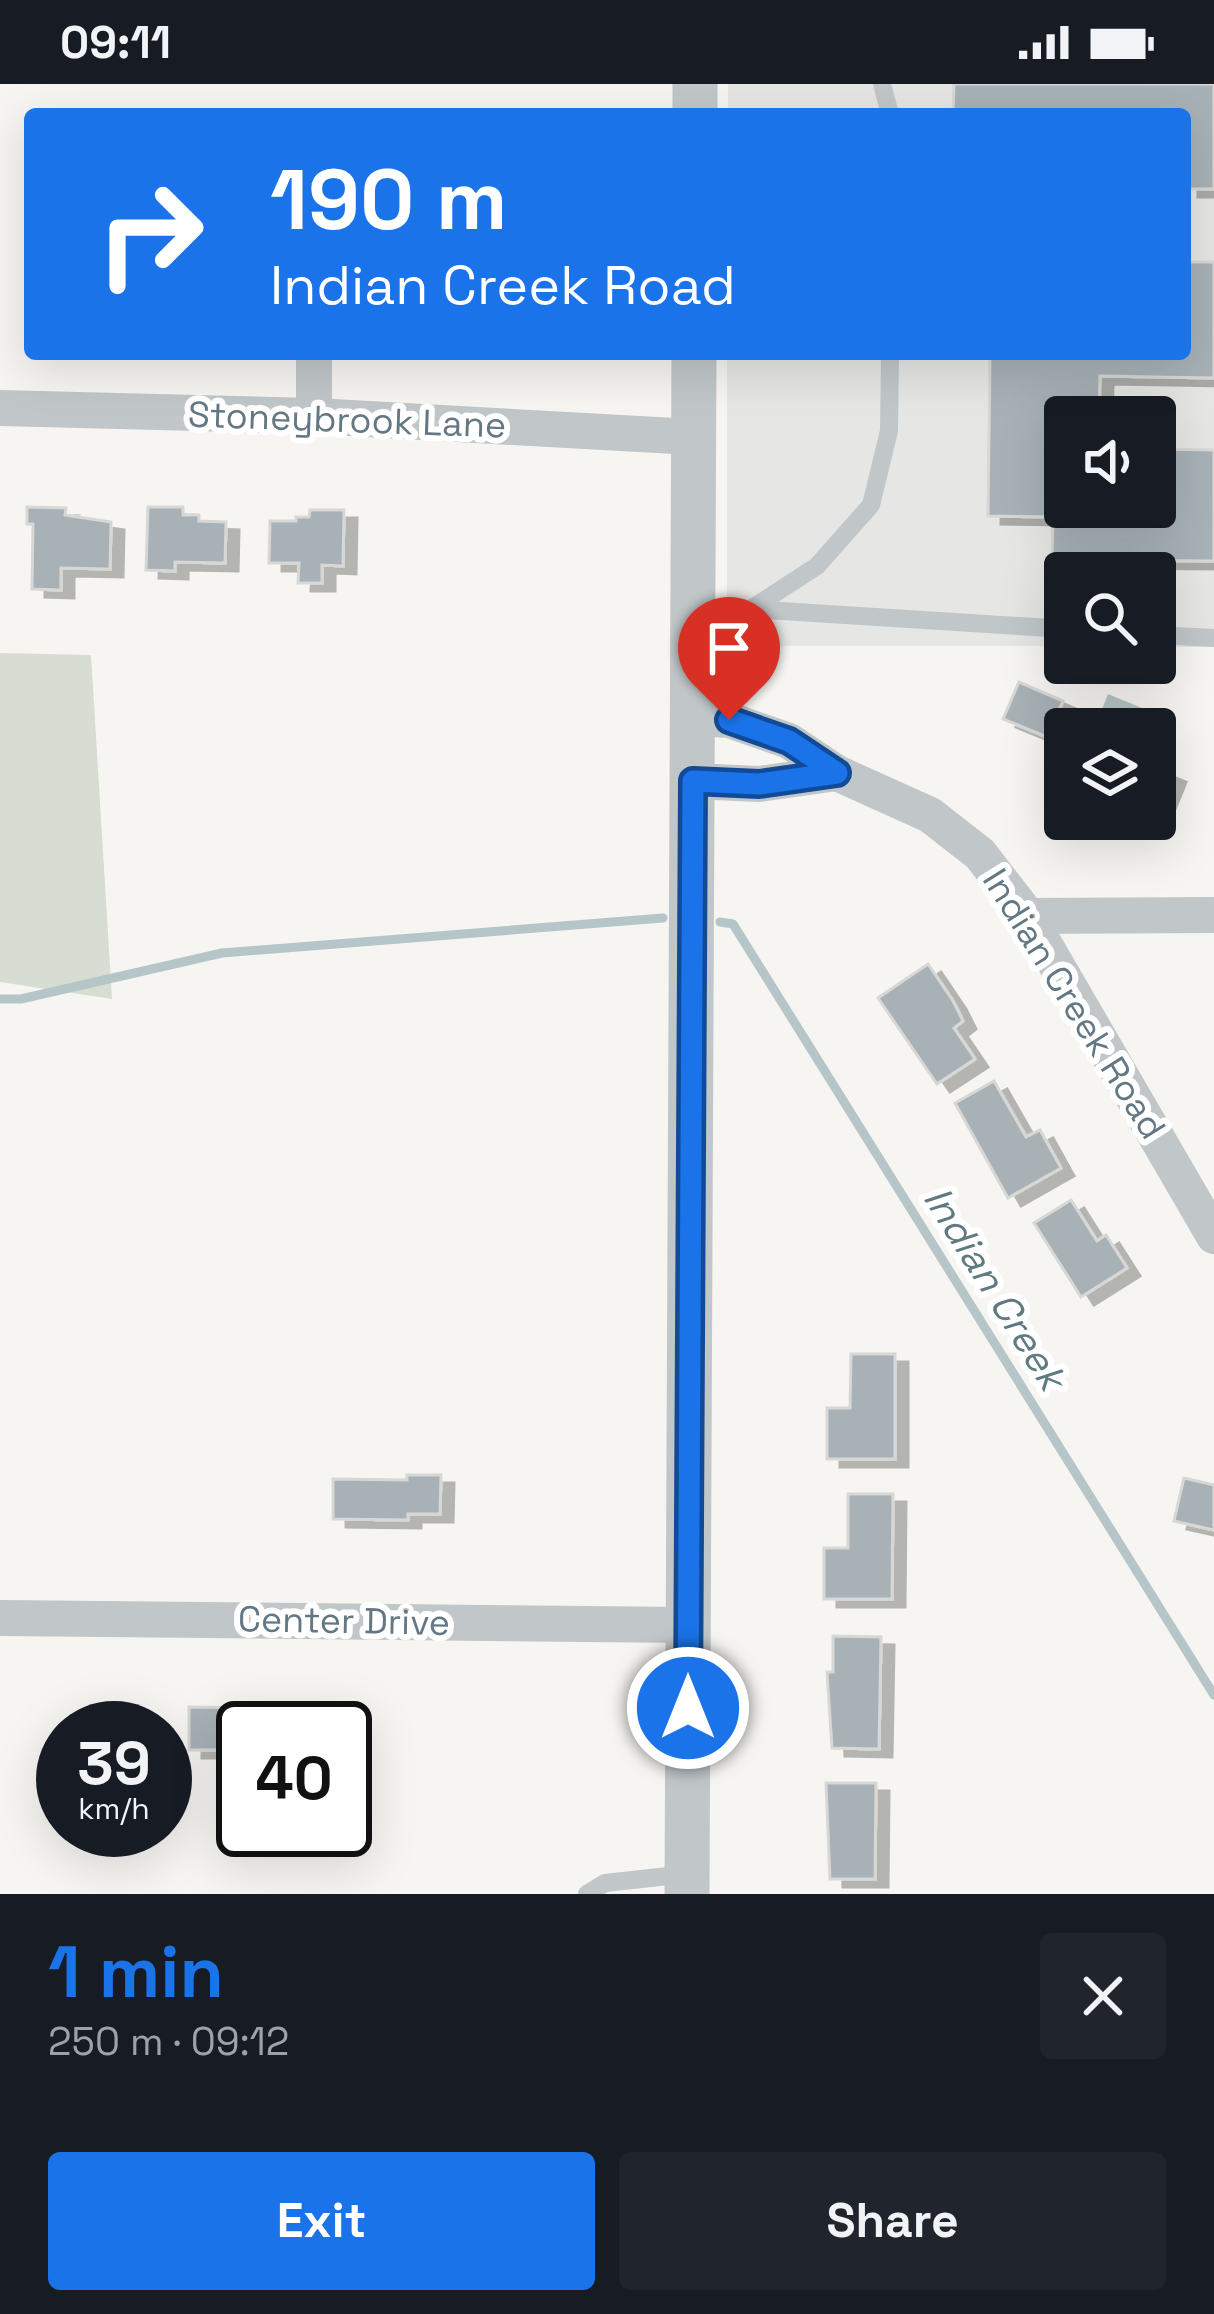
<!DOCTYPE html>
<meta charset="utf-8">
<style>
:root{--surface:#171b24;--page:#20242c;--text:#f1f3f6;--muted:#9ea1a6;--accent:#1a73e8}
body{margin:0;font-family:"Space Grotesk",sans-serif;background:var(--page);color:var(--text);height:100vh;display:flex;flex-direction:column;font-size:45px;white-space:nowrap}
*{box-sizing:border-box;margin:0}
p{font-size:39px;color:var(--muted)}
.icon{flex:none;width:66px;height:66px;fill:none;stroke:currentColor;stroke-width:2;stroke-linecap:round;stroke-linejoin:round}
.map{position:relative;height:1810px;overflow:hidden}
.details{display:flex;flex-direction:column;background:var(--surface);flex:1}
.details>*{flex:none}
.top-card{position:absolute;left:24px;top:24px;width:1167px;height:252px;border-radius:12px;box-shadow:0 12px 48px #0002;background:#1a73e8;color:#fff;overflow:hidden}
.controls{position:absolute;left:1044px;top:312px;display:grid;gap:24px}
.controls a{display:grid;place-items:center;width:132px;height:132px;border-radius:12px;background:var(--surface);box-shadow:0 12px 48px #0002;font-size:60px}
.speed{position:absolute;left:36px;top:1617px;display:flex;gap:24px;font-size:60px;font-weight:700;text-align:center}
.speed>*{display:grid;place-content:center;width:156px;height:156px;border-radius:50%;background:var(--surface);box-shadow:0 12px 48px #0002;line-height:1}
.speed small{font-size:30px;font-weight:400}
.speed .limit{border:6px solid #111;border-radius:18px;background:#fff;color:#111}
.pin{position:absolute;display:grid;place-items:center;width:102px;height:102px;color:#fff;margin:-123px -51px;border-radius:50% 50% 50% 0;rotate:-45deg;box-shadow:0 0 12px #0007}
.pin .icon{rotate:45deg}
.me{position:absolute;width:132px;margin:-66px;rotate:0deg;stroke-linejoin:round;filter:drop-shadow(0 0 9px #0008)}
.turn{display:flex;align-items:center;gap:42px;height:252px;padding:0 48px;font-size:54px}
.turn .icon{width:156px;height:156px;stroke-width:2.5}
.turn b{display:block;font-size:84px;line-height:102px}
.round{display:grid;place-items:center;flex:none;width:126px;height:126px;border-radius:12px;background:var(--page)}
.summary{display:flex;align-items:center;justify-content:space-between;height:204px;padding:0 48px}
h1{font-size:72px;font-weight:700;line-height:90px;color:var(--accent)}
.button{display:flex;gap:24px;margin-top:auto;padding:24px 48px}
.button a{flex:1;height:138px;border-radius:12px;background:var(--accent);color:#fff;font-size:48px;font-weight:700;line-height:138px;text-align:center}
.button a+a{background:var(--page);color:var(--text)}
.status{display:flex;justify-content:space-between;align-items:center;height:84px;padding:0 60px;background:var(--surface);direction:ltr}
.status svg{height:33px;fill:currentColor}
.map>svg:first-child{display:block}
.built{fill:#e6e7e5;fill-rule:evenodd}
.green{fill:#d7ddd3}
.water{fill:#b6c5c7}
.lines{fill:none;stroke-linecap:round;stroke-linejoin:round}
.stream{stroke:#b6c5c7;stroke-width:9}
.building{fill:#a7b1b6;stroke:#d7d7d5;stroke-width:3;filter:url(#shadow)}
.service{stroke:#c1c6c8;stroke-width:18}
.minor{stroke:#c1c6c8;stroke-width:36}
.tertiary{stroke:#c1c6c8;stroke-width:45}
.route-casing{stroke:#114b97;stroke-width:30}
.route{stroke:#1a73e8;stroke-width:21}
.labels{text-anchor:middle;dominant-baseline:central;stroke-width:12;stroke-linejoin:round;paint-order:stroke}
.street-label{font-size:36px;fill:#647884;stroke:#fff}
.water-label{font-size:39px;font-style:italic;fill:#5f7b80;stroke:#fff}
</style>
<div class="status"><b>09:11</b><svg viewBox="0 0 49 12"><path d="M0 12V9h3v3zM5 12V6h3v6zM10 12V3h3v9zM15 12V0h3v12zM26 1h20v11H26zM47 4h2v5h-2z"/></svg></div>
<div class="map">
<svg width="1214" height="1810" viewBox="0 0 1214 1810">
<defs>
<filter id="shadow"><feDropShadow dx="13" dy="8" stdDeviation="0" flood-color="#0004"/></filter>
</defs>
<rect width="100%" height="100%" fill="#f6f5f2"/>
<path class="built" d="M728,0H1214V563H1155V489H1065V562H727V270H1185V30H728ZM1065,333H1155V423H1065Z"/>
<polygon class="green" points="0,569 91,571 112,915 0,898"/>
<polygon class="water" points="1108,610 1154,629 1147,645 1122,645 1098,635"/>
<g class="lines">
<g class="stream">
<polyline points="720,838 733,840 1214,1611"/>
<polyline points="0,915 21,915 222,869 663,834"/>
</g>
</g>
<g class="building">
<polygon points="954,0 1214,0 1214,105 1185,105 1185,30 953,30"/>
<polygon points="1185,178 1214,178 1214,294 1100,292 1099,333 1065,333 1065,423 1155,423 1155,365 1214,366 1214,477 1052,476 1053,433 988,432 990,270 1185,270"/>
<polygon points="27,423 66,424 65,431 111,438 110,485 61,484 61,506 32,505 33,440 27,440"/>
<polygon points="148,423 183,423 183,431 199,431 199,437 226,438 225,479 175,478 175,487 146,486"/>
<polygon points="310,426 344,426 343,482 322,481 322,499 298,499 299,479 269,479 270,437 296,437 296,433 309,433"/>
<polygon points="1019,598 1063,617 1047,653 1003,635"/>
<polygon points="1065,668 1065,711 1050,705"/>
<polygon points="1155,683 1173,690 1156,732 1155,731"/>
<polygon points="928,880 953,917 963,937 954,944 975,975 937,1000 878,914"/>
<polygon points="994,997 1026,1053 1040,1046 1061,1084 1008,1114 955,1019"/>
<polygon points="1071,1116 1097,1157 1106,1151 1127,1184 1081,1213 1034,1139"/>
<polygon points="851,1270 895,1270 895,1375 827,1375 827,1324 850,1324"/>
<polygon points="407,1391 441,1391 440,1430 408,1430 408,1436 333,1435 333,1395 407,1396"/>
<polygon points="1184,1394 1214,1401 1214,1446 1174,1437"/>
<polygon points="848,1410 893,1410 892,1515 824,1515 824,1464 848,1464"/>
<polygon points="833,1552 881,1553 879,1665 832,1664 827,1588 833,1588"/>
<polygon points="189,1623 261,1624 260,1644 243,1644 243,1666 189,1666"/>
<polygon points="826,1699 876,1699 875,1795 830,1795"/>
</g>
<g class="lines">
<g class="service">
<polyline points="882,0 890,30"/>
<polyline points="751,525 1065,545"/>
<polyline points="693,526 751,525 817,482 871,421 889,347 890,270"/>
<polyline points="1155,551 1214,554"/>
<polyline points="587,1810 605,1799 687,1790"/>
</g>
<g class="minor">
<polyline points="0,324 314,332 693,353"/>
<polyline points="314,332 314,270"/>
<polyline points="694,634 729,636 789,657 837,689 930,731 980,770 1028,832 1214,1152"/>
<polyline points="693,697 759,700 837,689"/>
<polyline points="1028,832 1214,831"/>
<polyline points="0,1534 688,1541"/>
</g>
<g class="tertiary">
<polyline points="695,30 695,0"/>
<polyline points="687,1810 694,270"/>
</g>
</g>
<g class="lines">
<g class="route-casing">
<polyline id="route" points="688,1624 693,697 759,700 837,689 789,657 729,636"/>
</g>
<use href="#route" class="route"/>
</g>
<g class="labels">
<g class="street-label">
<text transform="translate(347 336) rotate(2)">Stoneybrook Lane</text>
<text transform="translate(1074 920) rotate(58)">Indian Creek Road</text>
<text transform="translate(344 1537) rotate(1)">Center Drive</text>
</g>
<g class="water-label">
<text transform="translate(995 1204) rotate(58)">Indian Creek</text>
</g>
</g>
</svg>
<div class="controls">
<a><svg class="icon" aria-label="sound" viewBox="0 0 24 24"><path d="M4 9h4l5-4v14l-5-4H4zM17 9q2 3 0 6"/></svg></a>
<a><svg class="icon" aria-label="search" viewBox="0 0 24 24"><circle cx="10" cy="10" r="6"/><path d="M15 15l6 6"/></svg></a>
<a><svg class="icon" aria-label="layers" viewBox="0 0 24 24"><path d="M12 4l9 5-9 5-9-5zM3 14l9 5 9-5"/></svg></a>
</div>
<div class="speed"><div>39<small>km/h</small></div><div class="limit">40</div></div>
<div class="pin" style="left:729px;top:636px;background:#d93025"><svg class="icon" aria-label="arrive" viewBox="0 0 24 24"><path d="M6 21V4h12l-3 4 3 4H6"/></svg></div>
<svg class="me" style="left:688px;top:1624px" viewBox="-20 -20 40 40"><circle r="17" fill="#1a73e8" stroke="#fff" stroke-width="3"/><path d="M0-11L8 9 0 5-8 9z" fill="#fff"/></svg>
<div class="top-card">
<div class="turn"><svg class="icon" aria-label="right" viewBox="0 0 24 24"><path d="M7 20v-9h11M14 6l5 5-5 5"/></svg><div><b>190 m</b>Indian Creek Road</div></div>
</div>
</div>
<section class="details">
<div class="summary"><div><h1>1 min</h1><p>250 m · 09:12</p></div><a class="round"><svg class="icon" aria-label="close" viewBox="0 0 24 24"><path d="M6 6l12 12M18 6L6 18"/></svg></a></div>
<div class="button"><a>Exit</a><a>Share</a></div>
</section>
